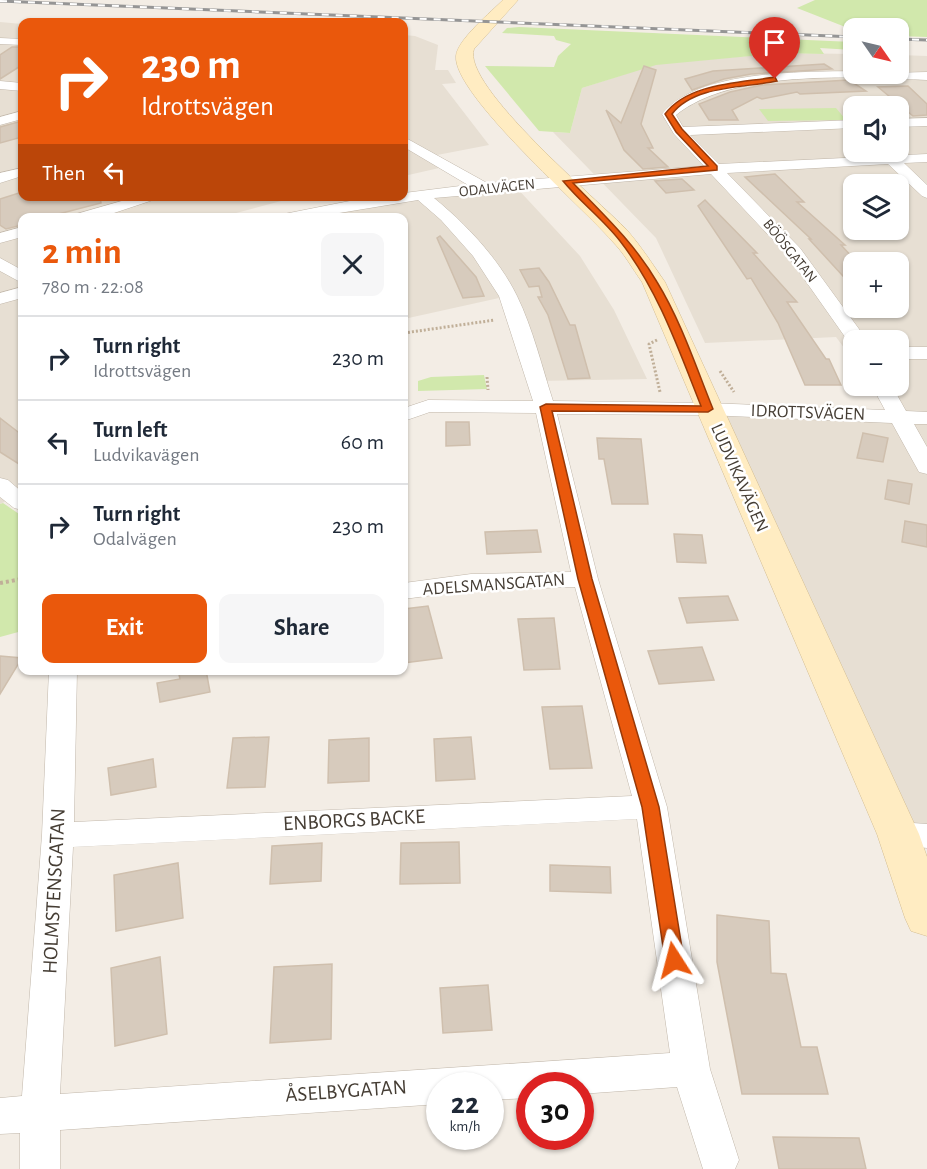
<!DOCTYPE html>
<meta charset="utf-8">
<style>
:root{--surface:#fff;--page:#f6f6f7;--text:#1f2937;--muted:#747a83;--line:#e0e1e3;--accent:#ea580c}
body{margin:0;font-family:"Alegreya Sans",sans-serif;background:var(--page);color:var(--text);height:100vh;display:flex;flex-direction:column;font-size:22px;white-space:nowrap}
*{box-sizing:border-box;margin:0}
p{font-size:20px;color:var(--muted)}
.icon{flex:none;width:33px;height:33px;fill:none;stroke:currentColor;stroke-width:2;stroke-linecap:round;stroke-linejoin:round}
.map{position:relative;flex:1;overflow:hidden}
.sheet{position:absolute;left:18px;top:213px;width:390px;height:462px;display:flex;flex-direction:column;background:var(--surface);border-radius:12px;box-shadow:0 2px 4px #0004}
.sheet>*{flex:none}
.banner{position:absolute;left:18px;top:18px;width:390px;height:183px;border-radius:12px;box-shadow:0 2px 4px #0004;background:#ea580c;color:#fff;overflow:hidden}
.needle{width:39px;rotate:124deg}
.tools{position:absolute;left:843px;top:18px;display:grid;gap:12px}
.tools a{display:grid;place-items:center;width:66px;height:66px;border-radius:12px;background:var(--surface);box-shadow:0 2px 4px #0004;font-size:30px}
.speed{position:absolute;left:426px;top:1072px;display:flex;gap:12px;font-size:30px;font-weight:700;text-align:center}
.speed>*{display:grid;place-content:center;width:78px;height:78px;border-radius:50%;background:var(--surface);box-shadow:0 2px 4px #0004;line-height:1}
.speed small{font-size:15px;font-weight:400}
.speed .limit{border:9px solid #d22;background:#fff;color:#111}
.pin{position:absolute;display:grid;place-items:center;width:51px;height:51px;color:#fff;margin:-62px -26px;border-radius:50% 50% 50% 0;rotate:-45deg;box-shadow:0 0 6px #0007}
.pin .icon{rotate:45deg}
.me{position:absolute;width:66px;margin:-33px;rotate:351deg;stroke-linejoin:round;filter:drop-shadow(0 0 4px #0008)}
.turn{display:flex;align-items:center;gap:21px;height:126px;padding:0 24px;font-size:27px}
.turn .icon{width:78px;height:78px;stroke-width:2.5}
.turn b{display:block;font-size:42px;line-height:51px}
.then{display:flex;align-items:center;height:57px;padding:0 24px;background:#0003;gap:12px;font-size:22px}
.round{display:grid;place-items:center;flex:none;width:63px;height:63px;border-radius:12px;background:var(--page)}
.head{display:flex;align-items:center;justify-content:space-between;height:102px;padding:0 24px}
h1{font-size:36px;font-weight:600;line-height:45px;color:var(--accent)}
.action{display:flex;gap:12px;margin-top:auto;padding:12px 24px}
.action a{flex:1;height:69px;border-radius:12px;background:var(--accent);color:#fff;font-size:24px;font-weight:600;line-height:69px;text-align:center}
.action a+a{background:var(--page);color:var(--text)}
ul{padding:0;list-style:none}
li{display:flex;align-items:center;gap:18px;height:84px;padding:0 24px;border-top:2px solid var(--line)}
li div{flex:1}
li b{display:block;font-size:22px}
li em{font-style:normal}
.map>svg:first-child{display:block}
.residential{fill:#e7dfd3;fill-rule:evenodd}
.green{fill:#d1e8ac}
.building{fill:#d7cbbd;stroke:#cfbfad;stroke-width:1.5}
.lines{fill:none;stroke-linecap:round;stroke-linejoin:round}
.street-casing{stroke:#c1b7aa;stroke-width:1}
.secondary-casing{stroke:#d4be93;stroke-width:1}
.path-far1{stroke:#c0af98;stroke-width:3;stroke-dasharray:2 2;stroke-linecap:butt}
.path{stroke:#c0af98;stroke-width:4;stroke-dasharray:3 3;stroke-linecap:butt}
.street{fill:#fff;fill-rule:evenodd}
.secondary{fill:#ffecc2;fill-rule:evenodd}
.rail-casing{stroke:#959595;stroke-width:3}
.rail{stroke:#fff;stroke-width:2;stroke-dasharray:7;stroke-linecap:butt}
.route{fill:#ea580c;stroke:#983908;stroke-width:1.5}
.labels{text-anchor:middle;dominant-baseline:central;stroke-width:5;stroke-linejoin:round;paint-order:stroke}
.far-street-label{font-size:15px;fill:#453d34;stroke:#fff}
.street-label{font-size:18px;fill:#453d34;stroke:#fff}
.near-street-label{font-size:21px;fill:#453d34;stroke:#fff}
</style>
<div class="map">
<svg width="927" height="1169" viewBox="0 0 927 1169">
<rect width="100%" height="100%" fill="#f3ede5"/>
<g class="residential">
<polygon points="0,22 22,24 22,196 296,197 221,217 22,218 22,273 18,275 22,278 22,503 15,497 0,504"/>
<polygon points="404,35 415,36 438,45 435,70 448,70 456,83 442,84 489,145 432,156 448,166 404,176"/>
<path d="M782,53L853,54L854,74H898L899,55L927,56V836L898,834L708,409L898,416L874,386H898V340H854L853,360L836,337L705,343L656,238L553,132L570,133L582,88L656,64ZM854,106H898V152H854ZM854,184H898V230H854ZM854,262H898V308H854Z"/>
<polygon points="515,186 580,256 614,310 647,379 537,381 508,296 404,319 404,218 285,218"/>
</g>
<g class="green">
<polygon points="815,0 927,0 927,37 899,36 898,28 853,30 797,8"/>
<polygon points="519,27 853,42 853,50 820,48 824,54 782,53 656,65 582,88 570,133 539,131 485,66 554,67 558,56 571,44 556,40 554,36 502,33 507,28"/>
<polygon points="836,108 846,120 768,121 759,109"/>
<polygon points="484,375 487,389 418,391 418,381 431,377"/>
<polygon points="3,503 22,516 22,631 0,637 0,504"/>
</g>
<g class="building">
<polygon points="12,47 22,47 22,65 0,79 0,55"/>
<polygon points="824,64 832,69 751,74 724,79 692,90 685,79 713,71"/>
<polygon points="644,66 656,70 641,124 653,148 648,148 668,167 643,169 624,150 606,110 621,123"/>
<polygon points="849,80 866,91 800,94 797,92 762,99 757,97 732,110 738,120 709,120 699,104 730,92 762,85"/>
<polygon points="908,86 927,104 927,115 913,116 878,87"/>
<polygon points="22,121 22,137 0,143 0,127"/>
<polygon points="775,174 804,202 797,202 845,245 841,245 854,259 854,288 809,239 811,239 745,177"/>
<polygon points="682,179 694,190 666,193 655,181"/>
<polygon points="22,192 22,196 100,196 101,203 43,218 22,218 22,225 6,229 0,225 0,199"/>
<polygon points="705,200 757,253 753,253 797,302 787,302 826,359 829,359 841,385 805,385 778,323 751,278 747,279 698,206"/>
<polygon points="440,236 476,277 484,296 463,298 437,238"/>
<polygon points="539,268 549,282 570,325 575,325 590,378 568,379 548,315 538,297 542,297 539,286 529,287 520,270"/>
<polygon points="0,418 22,435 22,466 0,452"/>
<polygon points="446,422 469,422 470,445 446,446"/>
<polygon points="863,433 888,438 883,462 857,458"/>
<polygon points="597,438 641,439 648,504 612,504 604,459 599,459"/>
<polygon points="888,480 912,484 909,504 885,499"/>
<polygon points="905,521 927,525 927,547 902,542"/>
<polygon points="537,530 541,552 487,554 485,532"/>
<polygon points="674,534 702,535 706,563 677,562"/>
<polygon points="728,596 738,620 687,623 679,598"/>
<polygon points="428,606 442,658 404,663 404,609"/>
<polygon points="554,618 560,669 524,670 518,619"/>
<polygon points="702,647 714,680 659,684 648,651"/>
<polygon points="0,656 22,658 0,694"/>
<polygon points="178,670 206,670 210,692 160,702 157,683 180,679"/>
<polygon points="582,706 592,768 550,769 542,707"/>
<polygon points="269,737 265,787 227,788 233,738"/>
<polygon points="471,737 475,779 436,781 434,739"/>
<polygon points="369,738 369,781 328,783 329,740"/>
<polygon points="153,759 156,787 111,795 108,768"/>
<polygon points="459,842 460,883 400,884 401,843"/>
<polygon points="322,843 321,881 270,884 272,846"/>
<polygon points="178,863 183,918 116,931 114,875"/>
<polygon points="550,865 610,867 611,893 550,891"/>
<polygon points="717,915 769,921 771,973 786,974 801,1047 817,1047 828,1094 742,1094 717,962"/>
<polygon points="160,957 167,1034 115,1046 111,968"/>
<polygon points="332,964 331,1039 270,1043 274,967"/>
<polygon points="488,985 492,1030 443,1033 440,988"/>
<polygon points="773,1137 859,1138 866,1169 779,1169"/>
</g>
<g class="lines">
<g class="street-casing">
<g id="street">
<polygon points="0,38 22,39 22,45 0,44"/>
<path d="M854,71V74L927,72V80C856,77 733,69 676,115L683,127L854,120V128L690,135L719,164L927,154V162L904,163L927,185V198L922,196L888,164L727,173L800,248L867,340H854V345L850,344L788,256L711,174L434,198C466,224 499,259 517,296C533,329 542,367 553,401L708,403L885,410L872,386H892L906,411L927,412V424H914L927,447V474L919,472L892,423L708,415L557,414L598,579L667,807L710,1069L739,1160L735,1169H703L677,1087L580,1094V1086H530V1098L490,1100V1086H440V1104L60,1130V1169H20V1133L0,1134V1098L22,1096L42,835L49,670H77L74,822L632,796L575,587L471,590L404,599V583L471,574L571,572L536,413L430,412L404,421V408L428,400L533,401L499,296L473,256L441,220L418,200L309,218H277L279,215L375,196H404V193L468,185L404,147V137L487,183L704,166L674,134L662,114C698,70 801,72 854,71ZM637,819L670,1053L60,1094L73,847Z"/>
<polygon points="0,81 22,83 22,91 0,89"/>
<polygon points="22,111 22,119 0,125 0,117"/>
<polygon points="927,118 927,126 898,127 898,119"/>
<polygon points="22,168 22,176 0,183 0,173"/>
<polygon points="139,196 165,196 99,218 71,218 73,215"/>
<polygon points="22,227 22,237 0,243 0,233"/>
<polygon points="0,258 22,270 22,283 0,271"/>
<polygon points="22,287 22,298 0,304 0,293"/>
<rect x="898" y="347" width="29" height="12"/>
<polygon points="0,478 8,480 22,492 22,510 14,508 0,497"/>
<polygon points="898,822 927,824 927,848 887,843 882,834 887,825"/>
</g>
</g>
<g class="secondary-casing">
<path id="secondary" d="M503,0H518L474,49C461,85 599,201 627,230C641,246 653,265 665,282L919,834L927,857V936L911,931L905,918L877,834L642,282C632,268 624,253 612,241C584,208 453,95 456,56C457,40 492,11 503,0Z"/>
</g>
<g class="path-far1">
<polyline points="404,333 495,320"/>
<polyline points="657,340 649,344 660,392"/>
<polyline points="720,371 734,392"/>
<polyline points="487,377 488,390"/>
</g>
<polyline class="path" points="0,583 22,579"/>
<use href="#street" class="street"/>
<use href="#secondary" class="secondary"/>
<g class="rail-casing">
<g id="rail">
<polyline points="0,1 854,37"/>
<polyline points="898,39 927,40"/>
</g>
</g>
<use href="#rail" class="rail"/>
</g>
<path class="route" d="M775,77L777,81C745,88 694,85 672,114L682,129L717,166V170L573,183C603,214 635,244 657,282C681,321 696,367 713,409L708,412L552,411L592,579L659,807L684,960L681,965L674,968L668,965L665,960L642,807L578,579L540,407L546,404L701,406C678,348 658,290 620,241C603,219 580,202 563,181L708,166L676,132L665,114C688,83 740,83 775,77Z"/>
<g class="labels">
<g class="far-street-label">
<text transform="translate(497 188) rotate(-6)">ODALVÄGEN</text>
<text transform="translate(790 251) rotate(51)">BÖÖSGATAN</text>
</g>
<g class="street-label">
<text transform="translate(808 413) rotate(2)">IDROTTSVÄGEN</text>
<text transform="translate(739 478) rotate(66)">LUDVIKAVÄGEN</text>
<text transform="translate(494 585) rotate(-4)">ADELSMANSGATAN</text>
</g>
<g class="near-street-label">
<text transform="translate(354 820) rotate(-3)">ENBORGS BACKE</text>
<text transform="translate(54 891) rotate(-87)">HOLMSTENSGATAN</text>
<text transform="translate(346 1091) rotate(-4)">ÅSELBYGATAN</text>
</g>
</g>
</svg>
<div class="tools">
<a><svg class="needle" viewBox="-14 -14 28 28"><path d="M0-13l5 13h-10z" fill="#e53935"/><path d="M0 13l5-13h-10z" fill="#747a83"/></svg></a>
<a><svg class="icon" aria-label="sound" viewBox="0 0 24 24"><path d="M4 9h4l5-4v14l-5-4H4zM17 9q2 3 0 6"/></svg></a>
<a><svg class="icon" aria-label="layers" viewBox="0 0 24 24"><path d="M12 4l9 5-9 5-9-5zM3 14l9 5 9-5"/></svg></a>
<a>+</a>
<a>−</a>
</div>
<div class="speed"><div>22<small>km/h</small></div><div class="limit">30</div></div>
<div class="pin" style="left:775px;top:79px;background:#d93025"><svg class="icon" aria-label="arrive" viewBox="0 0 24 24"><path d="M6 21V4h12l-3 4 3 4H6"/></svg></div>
<svg class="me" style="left:674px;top:960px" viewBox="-20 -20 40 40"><path d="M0-17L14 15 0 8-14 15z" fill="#ea580c" stroke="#fff" stroke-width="4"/></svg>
<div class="banner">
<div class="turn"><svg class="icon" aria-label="right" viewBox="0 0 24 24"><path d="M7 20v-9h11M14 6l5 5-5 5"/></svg><div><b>230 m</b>Idrottsvägen</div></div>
<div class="then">Then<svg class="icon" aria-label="left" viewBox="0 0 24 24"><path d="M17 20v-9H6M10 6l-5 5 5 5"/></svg></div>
</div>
<section class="sheet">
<div class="head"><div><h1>2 min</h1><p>780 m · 22:08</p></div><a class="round"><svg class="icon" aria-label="close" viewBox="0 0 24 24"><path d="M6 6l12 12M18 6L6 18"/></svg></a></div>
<ul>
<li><svg class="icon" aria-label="right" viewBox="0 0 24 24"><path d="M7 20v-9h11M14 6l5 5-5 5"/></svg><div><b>Turn right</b><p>Idrottsvägen</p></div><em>230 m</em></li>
<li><svg class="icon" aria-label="left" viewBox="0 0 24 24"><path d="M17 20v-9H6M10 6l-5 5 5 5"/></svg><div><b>Turn left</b><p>Ludvikavägen</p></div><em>60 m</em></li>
<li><svg class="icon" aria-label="right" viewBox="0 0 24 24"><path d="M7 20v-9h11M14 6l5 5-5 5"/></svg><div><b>Turn right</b><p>Odalvägen</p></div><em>230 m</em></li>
</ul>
<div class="action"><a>Exit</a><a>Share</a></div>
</section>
</div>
